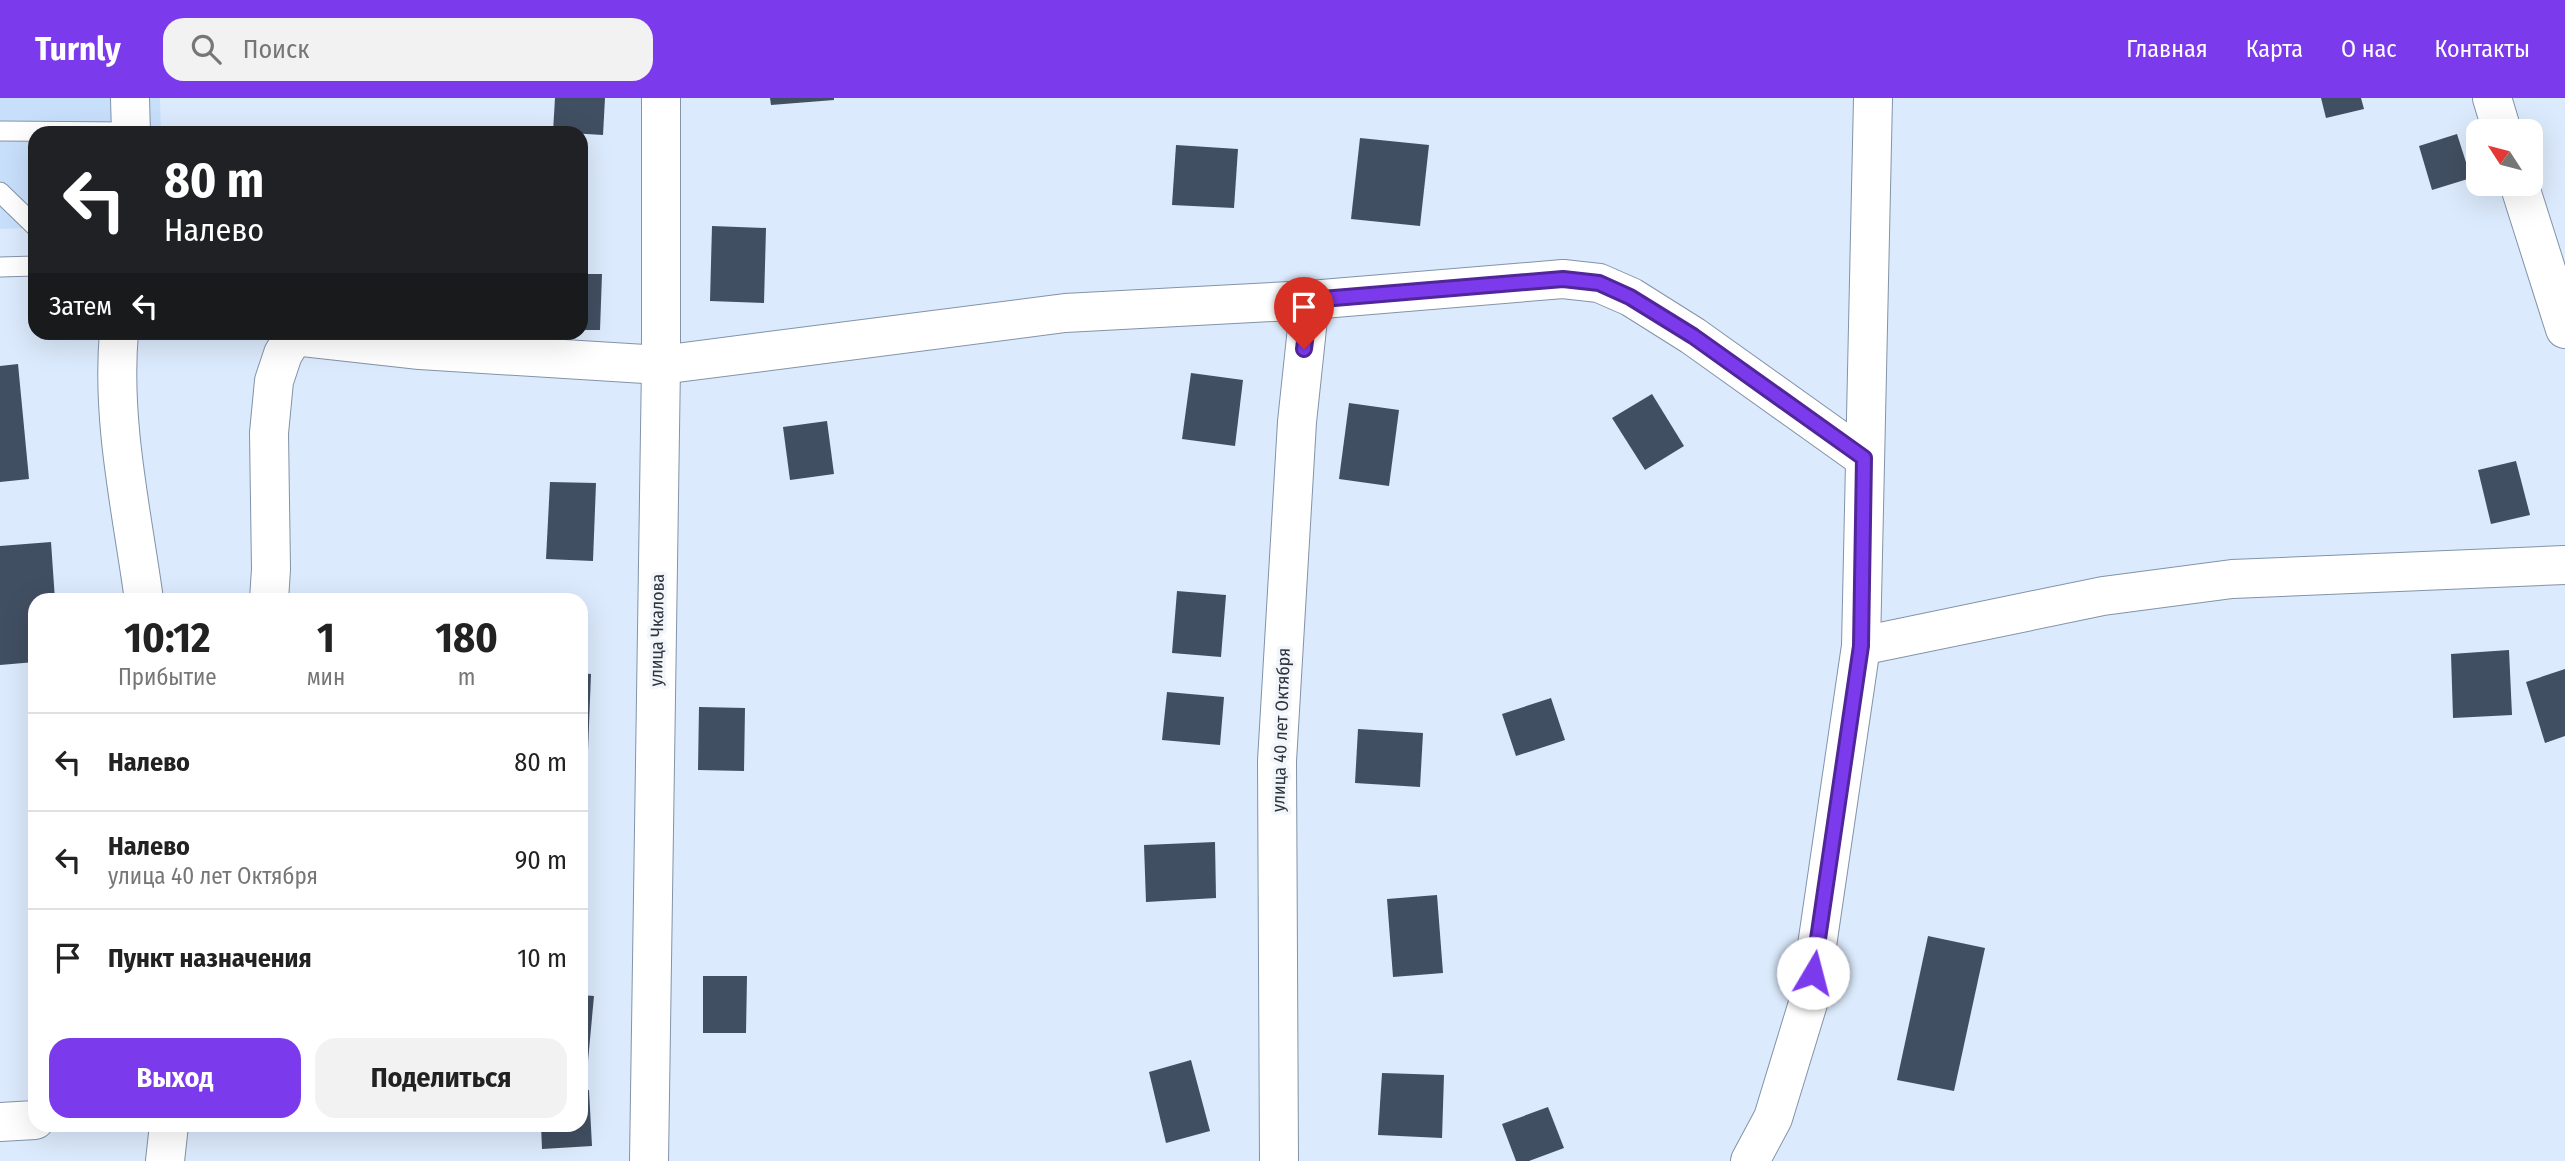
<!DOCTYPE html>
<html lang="ru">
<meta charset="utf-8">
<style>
:root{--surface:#fff;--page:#f2f2f2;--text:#222;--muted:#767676;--line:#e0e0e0;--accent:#7c3aed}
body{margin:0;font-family:"Fira Sans Condensed",sans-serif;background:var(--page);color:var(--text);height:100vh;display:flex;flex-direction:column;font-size:26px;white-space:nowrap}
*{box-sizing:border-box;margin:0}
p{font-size:23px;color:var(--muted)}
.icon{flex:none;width:38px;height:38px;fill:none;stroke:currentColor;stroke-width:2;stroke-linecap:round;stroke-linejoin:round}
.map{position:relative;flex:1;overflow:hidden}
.panel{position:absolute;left:28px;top:495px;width:560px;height:539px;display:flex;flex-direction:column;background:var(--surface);border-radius:21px;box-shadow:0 7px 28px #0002}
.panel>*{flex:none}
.guide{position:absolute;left:28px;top:28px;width:560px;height:214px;border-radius:21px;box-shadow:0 7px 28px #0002;background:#202124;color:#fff;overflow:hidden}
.needle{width:46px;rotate:306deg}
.buttons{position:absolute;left:2466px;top:21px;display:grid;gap:14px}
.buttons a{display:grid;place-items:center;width:77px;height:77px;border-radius:14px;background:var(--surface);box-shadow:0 7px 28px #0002;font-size:35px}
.pin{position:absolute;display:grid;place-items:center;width:60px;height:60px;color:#fff;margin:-72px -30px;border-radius:50% 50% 50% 0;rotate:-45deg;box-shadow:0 0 7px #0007}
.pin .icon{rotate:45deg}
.me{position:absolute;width:77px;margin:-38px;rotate:8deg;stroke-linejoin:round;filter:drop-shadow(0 0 5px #0008)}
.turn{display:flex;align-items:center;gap:24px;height:147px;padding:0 21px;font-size:32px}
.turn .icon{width:91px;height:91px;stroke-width:2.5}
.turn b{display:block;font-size:49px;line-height:60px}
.then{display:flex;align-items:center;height:66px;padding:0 21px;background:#0003;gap:14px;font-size:26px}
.eta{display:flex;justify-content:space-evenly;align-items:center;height:119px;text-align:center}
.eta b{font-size:42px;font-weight:700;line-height:49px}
.cta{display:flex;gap:14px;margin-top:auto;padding:14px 21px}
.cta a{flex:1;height:80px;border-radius:21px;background:var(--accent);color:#fff;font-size:28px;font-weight:700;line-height:80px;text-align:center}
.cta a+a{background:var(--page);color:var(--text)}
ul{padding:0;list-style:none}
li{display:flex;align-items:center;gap:21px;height:98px;padding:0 21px;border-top:2px solid var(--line)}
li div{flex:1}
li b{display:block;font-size:26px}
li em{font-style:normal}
header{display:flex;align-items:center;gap:42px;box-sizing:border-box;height:98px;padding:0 35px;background:var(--accent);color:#fff}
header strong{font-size:33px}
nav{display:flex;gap:38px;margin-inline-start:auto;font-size:24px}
.search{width:490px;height:63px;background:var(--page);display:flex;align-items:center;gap:18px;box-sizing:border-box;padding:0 24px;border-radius:21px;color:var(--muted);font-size:26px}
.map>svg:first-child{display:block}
.built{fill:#c8dffb}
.building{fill:#414f62}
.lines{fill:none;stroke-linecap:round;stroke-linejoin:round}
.service-casing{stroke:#8393a8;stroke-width:21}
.minor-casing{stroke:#8393a8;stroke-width:40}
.service{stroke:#fff;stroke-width:19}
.minor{stroke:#fff;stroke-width:38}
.route-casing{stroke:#51269a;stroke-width:18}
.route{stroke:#7c3aed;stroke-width:12}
.labels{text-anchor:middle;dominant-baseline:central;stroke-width:7;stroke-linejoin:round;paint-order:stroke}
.street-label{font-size:18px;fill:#2d343d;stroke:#f2f6fa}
</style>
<header>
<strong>Turnly</strong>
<div class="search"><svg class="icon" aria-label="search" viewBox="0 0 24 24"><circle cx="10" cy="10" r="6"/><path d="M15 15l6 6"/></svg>Поиск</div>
<nav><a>Главная</a><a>Карта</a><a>О нас</a><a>Контакты</a></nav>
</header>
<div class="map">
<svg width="2565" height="1063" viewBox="0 0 2565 1063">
<rect width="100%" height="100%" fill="#dbeafc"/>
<polygon class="built" points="0,0 160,0 161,35 35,35 35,130 0,131"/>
<g class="building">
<polygon points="555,0 605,0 603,37 553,34"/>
<polygon points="770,0 834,0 834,2 771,7"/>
<polygon points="2321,0 2361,0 2364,11 2326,20"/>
<polygon points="2457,36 2471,80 2432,92 2419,48"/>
<polygon points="1360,40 1429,47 1420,128 1351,121"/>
<polygon points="1176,47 1238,51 1234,110 1172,107"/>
<polygon points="712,128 766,130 764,205 710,203"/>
<polygon points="581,176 602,176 600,232 581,232"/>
<polygon points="18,266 29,381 0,384 0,268"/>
<polygon points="1191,275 1243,282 1235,348 1182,341"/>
<polygon points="1652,296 1684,348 1645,372 1612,320"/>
<polygon points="1349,305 1399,312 1389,388 1339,381"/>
<polygon points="827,323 834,376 790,382 783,329"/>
<polygon points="2516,363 2530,417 2491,426 2478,372"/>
<polygon points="550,384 596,385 593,463 546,461"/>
<polygon points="51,444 55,502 35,502 35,564 0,567 0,448"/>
<polygon points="1177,493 1226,497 1221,559 1172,555"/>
<polygon points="2509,552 2512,617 2453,620 2451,556"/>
<polygon points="2565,571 2565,638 2545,645 2526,584"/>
<polygon points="581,575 591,576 588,652 581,652"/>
<polygon points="1167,594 1224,599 1220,647 1162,642"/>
<polygon points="1551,600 1565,642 1516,658 1502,616"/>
<polygon points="699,609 745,610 744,673 698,672"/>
<polygon points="1358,631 1423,635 1420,689 1355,685"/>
<polygon points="1215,744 1216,800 1146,804 1144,747"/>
<polygon points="1437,797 1443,875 1393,879 1387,801"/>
<polygon points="1928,838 1985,850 1954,993 1897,982"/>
<polygon points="703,878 747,878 746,935 703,935"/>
<polygon points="581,897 594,898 588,963 581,962"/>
<polygon points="1191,962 1210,1033 1166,1045 1149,974"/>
<polygon points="1382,975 1444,977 1442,1040 1378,1037"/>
<polygon points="589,992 592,1048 542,1051 541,1027 581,1027 581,993"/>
<polygon points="1548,1009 1564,1050 1529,1063 1516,1063 1502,1026"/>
</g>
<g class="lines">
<g class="service-casing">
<g id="service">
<polyline points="0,33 131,34"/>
<polyline points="0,94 35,128"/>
<polyline points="0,169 35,168"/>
</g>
</g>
<g class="minor-casing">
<g id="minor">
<polyline points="130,0 131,35"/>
<polyline points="2492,0 2502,33"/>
<polyline points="2519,86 2565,231"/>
<path d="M119,234C111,324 132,414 144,502"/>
<polyline points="294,234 294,238 420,252 661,267 1065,215 1310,202 1563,181 1599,185 1631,199 1693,238 1864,360"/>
<polyline points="269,502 271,471 269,335 274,283 283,256 294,238"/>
<polyline points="1861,548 2103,498 2232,481 2565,467"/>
<polyline points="0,1024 35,1022"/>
<polyline points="165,1063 169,1027"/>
<polyline points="649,1063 661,267 661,0"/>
<polyline points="1279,1063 1277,663 1297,324 1310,202"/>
<polyline points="1750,1063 1773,1020 1809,902 1861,548 1873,0"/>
</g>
</g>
<use href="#service" class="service"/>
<use href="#minor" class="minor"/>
</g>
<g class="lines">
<g class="route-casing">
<polyline id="route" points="1304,251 1310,202 1563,181 1599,185 1630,199 1693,238 1864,360 1861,548 1813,875"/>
</g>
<use href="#route" class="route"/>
</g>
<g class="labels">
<g class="street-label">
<text transform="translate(657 532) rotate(-89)">улица Чкалова</text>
<text transform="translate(1281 632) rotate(-88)">улица 40 лет Октября</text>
</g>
</g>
</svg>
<div class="buttons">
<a><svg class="needle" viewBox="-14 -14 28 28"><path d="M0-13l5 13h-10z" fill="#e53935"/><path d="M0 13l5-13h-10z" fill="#767676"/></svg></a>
</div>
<div class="pin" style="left:1304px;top:251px;background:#d93025"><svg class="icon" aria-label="arrive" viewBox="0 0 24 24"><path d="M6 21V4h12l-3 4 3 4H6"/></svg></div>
<svg class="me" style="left:1813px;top:875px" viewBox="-20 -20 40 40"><circle r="19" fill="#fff"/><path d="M0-13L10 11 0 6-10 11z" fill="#7c3aed"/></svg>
<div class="guide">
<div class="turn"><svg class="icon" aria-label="left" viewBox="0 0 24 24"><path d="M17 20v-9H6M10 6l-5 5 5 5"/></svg><div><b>80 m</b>Налево</div></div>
<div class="then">Затем<svg class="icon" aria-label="left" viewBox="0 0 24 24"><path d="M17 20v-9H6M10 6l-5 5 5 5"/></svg></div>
</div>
<section class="panel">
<div class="eta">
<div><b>10:12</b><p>Прибытие</p></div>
<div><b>1</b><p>мин</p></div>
<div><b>180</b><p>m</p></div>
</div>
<ul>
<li><svg class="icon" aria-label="left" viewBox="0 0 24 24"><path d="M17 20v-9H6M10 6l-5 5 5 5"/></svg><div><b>Налево</b></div><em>80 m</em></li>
<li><svg class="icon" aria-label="left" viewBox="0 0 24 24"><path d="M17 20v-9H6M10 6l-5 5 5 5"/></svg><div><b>Налево</b><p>улица 40 лет Октября</p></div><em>90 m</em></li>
<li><svg class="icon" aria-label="arrive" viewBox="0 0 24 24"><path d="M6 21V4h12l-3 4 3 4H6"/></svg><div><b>Пункт назначения</b></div><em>10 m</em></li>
</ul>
<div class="cta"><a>Выход</a><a>Поделиться</a></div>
</section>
</div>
